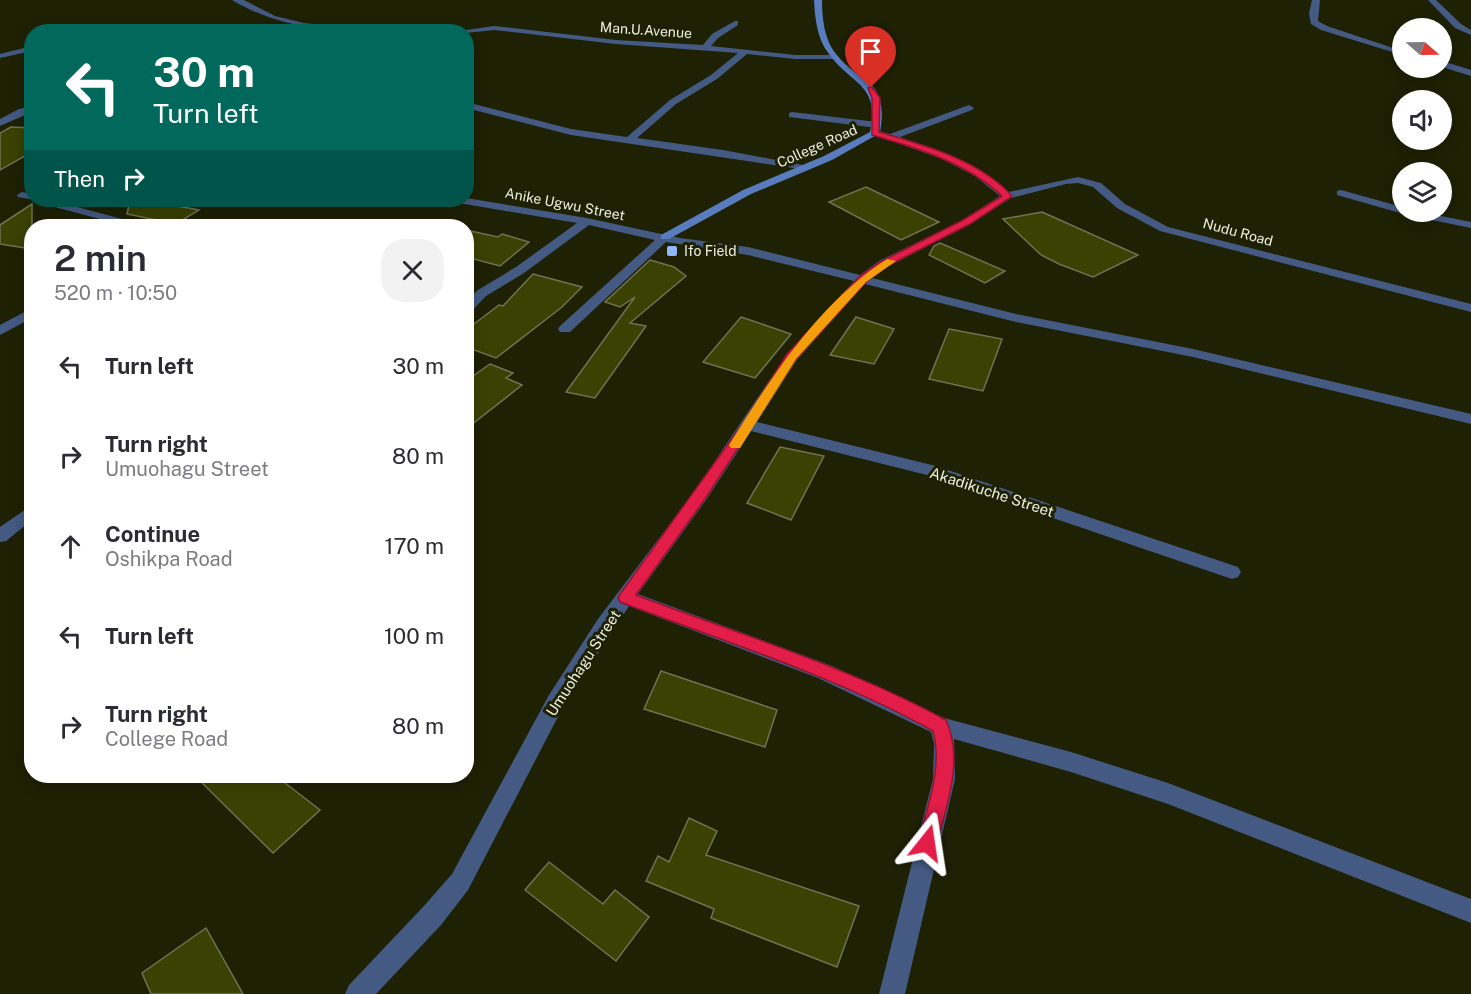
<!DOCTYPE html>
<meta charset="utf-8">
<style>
:root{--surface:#fff;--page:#f2f2f3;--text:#2b2b33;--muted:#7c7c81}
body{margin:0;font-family:"Public Sans",sans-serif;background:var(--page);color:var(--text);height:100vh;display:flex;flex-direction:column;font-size:22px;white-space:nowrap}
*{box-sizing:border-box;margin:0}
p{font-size:20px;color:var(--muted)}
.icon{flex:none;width:33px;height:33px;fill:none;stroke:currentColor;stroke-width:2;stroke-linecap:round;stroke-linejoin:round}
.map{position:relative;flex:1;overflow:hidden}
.side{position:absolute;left:24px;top:219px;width:450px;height:564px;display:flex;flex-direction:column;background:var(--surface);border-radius:24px;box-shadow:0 3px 15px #0003}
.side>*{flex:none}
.banner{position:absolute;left:24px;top:24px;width:450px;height:183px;border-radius:24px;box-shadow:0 3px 15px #0003;background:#00695c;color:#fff;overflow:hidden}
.needle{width:39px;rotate:110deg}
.tools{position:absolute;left:1392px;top:18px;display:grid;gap:12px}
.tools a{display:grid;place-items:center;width:60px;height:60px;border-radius:50%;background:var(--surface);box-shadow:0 3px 15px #0003;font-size:30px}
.pin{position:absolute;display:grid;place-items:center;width:51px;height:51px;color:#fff;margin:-62px -26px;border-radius:50% 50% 50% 0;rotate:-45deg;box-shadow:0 0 6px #0007}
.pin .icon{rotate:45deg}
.me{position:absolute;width:66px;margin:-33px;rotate:15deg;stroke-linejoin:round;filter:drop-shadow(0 0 4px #0008)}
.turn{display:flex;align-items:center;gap:21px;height:126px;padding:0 30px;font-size:27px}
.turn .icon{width:78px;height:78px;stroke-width:2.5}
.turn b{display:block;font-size:42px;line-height:51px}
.then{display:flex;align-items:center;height:57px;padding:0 30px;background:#0003;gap:12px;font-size:22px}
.round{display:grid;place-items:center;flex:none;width:63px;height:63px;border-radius:24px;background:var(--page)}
.head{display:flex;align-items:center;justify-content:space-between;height:102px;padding:0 30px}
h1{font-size:36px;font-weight:600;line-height:45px}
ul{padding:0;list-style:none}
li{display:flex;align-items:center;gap:18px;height:90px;padding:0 30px}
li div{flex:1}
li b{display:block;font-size:22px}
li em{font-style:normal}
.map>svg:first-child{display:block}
.building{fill:#3a4102;stroke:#6e7353;stroke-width:1.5}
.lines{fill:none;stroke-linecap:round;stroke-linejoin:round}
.minor{fill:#445a83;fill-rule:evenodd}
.secondary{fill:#587cbd;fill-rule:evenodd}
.route{fill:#e11d48;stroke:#92132f;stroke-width:1.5}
.slow{fill:#f59e0b}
.poi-dot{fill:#91b8fd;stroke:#1e2104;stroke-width:2}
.labels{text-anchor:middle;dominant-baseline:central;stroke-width:6;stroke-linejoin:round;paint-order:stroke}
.far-street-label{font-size:14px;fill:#ecefdd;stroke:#1e2104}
.far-poi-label{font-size:14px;fill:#ecefdd;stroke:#1e2104;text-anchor:start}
.street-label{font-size:15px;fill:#ecefdd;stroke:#1e2104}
</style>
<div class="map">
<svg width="1471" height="994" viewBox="0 0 1471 994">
<rect width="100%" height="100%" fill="#1e2104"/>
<g class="building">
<polygon points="11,127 32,128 32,152 0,170 0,133"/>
<polygon points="866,187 939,222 901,240 829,202"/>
<polygon points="130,200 144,200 199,210 176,224 127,214"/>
<polygon points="32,204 32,249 0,244 0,225"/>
<polygon points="1042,212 1138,255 1093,277 1059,264 1041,255 1003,219"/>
<polygon points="466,230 498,237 502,234 529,242 500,266 466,257"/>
<polygon points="940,243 1005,271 985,283 929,255 934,246"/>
<polygon points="650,260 674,267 686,276 630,323 646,326 595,398 566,392 635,297 620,307 605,302"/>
<polygon points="533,274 582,287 562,307 496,358 466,347 466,330 499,305 503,306"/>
<polygon points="741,317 791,334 755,378 703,362"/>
<polygon points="856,317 894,329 874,364 830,355"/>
<polygon points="949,329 1002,339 983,391 929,379"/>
<polygon points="490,364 513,373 506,378 522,385 466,429 466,381"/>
<polygon points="780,447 824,456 791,520 747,503"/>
<polygon points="661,671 777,710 765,747 644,709"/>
<polygon points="195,776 276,776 320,810 273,853"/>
<polygon points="689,818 717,831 706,855 859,906 837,967 711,918 714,909 646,881 658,856 669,862"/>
<polygon points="549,862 603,904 615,890 649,917 616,961 525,890"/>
<polygon points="206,928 243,994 151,994 142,973"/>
</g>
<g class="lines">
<g class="minor">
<path d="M232,0H244L275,16L304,23L388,32C332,32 281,29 232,0Z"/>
<polygon points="1312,0 1320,0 1318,21 1327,26 1402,51 1402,55 1321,30 1311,24 1309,13"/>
<polygon points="1428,0 1436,0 1461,24 1471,30 1471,35 1455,28"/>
<polygon points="735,21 738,21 738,25 718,38 711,46 795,55 835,55 839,57 835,59 795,59 747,54 717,79 676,104 637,138 723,150 803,165 808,168 807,170 571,135 466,108 466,102 571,129 627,137 670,100 711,75 738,53 616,44 494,30 466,33 452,32 494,26 616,40 703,45 712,34"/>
<polygon points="32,46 32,51 0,58 0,54"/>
<polygon points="1442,61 1471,70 1471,76 1442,67"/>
<polygon points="969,105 974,108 972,110 900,137 966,163 1009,192 1078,177 1101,183 1125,204 1168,227 1471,304 1471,312 1160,231 1117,208 1093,187 1078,183 1066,184 1011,198 971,224 887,267 872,278 1016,314 1193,349 1471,414 1471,424 1193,357 1016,322 865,284 797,360 757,422 936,466 1238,567 1241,572 1238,577 1232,579 1226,577 927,475 751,431 706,500 638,594 832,666 944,718 1071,752 1168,783 1471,899 1471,923 1168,804 1071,772 954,739 955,779 905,994 879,994 933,779 934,744 931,732 818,678 629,606 563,707 468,890 441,925 376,994 345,994 349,985 423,907 452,874 549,695 598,619 694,492 787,354 854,281 748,255 666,242 570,332 560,332 558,329 560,326 655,240 589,225 524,273 486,296 471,312 466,313 466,301 478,290 516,267 577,223 459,203 454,200 466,198 587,218 680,238 748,247 860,275 879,261 963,220 1000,196 975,176 942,159 870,133 875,130 890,134"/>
<polygon points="32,106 32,112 0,126 0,119 19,109"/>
<polygon points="792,112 877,122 882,125 877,128 789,117 789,113"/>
<polygon points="1341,190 1402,207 1402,212 1421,212 1471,222 1471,228 1407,215 1337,195 1337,191"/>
<polygon points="22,192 32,194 32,200 51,200 141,224 143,226 126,226 36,202 35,200 18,197 17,195"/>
<polygon points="32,308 32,318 0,335 0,325"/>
<polygon points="32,505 32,520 6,541 0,542 0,527"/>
</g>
<path class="secondary" d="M814,0H822C822,17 824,36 833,50C857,85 890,75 880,133L832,160L751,194L669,239H661V235L743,190L824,156L870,132C880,83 852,86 829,54C817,39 815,19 814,0Z"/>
</g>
<path class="route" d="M871,86L880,98L879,132C924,145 980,160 1012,196L970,224L887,266L866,282L796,359L705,499L636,595C739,634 849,667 946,720C964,760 947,804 937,843L934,850L927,853L920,850L918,843C927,807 943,768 933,731C837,677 723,641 620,602L618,597L744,422L787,354L859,277L880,262L963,220L1002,196C967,163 917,148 872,135V98L868,88Z"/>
<path class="slow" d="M887,259L896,261L866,282L796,359L740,448H731L729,445C772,376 818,304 887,259Z"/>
<rect class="poi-dot" x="666" y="245" width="12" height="12" rx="3"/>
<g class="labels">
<g class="far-street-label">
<text transform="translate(646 30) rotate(4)">Man.U.Avenue</text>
<text transform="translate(817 146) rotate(-24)">College Road</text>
<text transform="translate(565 204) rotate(11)">Anike Ugwu Street</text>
<text transform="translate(1238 232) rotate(15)">Nudu Road</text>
</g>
<g class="far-poi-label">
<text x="684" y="251">Ifo Field</text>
</g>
<g class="street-label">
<text transform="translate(992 492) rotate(18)">Akadikuche Street</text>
<text transform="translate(583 663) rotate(-57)">Umuohagu Street</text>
</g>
</g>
</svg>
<div class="tools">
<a><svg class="needle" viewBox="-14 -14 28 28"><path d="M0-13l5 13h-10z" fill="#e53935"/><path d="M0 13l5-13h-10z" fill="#7c7c81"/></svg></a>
<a><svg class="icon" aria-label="sound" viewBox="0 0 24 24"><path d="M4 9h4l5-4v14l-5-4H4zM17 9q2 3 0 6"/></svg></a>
<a><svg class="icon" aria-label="layers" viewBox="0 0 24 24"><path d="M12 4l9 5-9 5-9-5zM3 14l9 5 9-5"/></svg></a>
</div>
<div class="pin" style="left:871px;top:88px;background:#d93025"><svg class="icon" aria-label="arrive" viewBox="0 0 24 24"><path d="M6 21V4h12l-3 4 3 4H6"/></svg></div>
<svg class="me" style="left:927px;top:843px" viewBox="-20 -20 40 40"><path d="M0-17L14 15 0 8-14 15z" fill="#e11d48" stroke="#fff" stroke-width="4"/></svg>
<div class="banner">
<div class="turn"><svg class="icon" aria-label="left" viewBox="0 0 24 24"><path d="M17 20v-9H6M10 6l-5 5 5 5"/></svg><div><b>30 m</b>Turn left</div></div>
<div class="then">Then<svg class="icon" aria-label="right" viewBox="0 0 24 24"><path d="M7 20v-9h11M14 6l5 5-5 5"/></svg></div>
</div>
<section class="side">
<div class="head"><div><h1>2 min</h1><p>520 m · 10:50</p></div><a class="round"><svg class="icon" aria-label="close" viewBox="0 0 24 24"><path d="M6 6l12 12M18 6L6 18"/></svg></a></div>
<ul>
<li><svg class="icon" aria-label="left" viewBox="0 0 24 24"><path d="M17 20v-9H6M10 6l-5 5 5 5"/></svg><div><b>Turn left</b></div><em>30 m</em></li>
<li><svg class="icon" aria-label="right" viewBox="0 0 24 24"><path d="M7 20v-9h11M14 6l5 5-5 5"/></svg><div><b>Turn right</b><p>Umuohagu Street</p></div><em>80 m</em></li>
<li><svg class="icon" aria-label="ahead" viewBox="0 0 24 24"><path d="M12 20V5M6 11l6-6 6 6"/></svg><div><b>Continue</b><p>Oshikpa Road</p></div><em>170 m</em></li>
<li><svg class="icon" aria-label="left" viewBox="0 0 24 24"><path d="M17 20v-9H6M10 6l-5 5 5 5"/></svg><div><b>Turn left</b></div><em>100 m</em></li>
<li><svg class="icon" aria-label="right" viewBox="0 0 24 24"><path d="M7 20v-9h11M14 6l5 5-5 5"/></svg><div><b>Turn right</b><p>College Road</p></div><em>80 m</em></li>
</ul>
</section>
</div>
